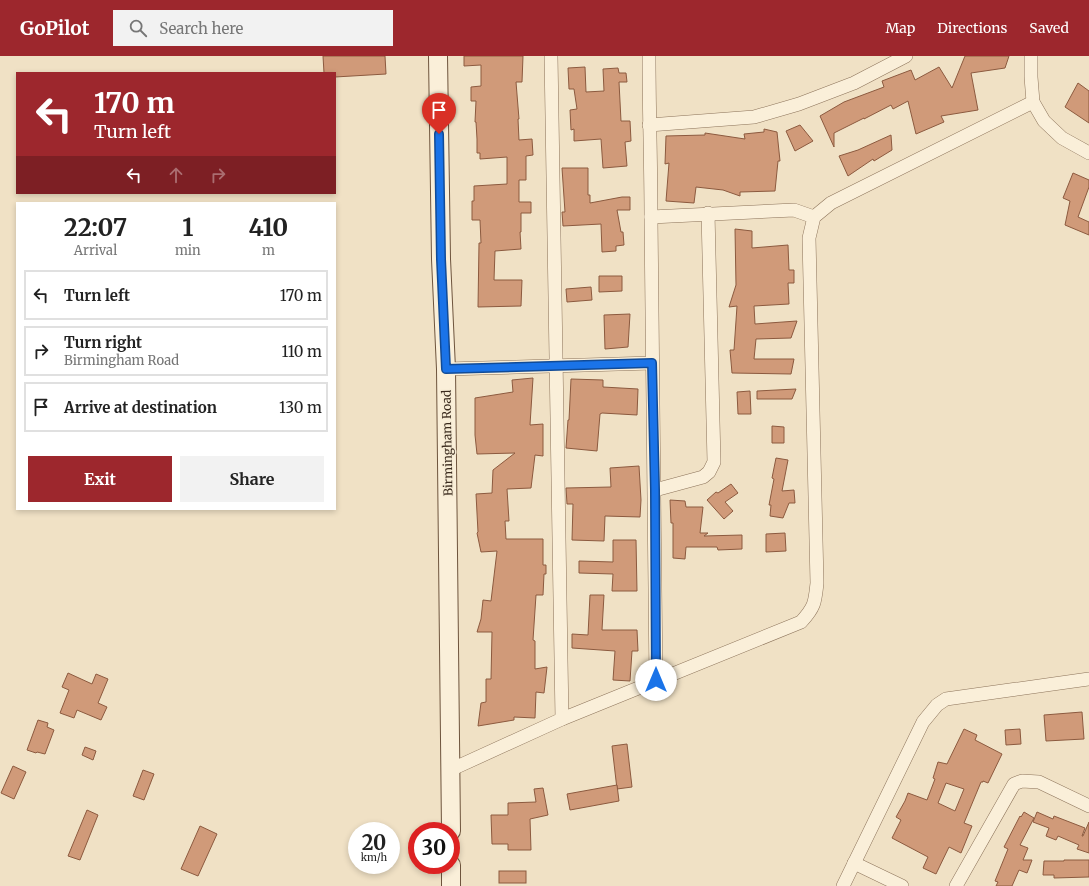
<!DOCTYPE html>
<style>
:root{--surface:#fff;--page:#f2f2f2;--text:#222;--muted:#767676;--line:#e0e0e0;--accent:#9d272d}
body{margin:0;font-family:Merriweather,serif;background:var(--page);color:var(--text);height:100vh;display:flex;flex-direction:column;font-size:15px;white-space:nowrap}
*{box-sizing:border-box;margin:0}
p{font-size:13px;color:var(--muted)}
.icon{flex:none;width:22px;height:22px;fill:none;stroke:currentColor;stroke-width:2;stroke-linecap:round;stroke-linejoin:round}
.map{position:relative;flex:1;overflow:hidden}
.details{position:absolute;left:16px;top:146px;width:320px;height:308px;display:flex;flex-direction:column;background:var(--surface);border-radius:0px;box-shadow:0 2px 6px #0003}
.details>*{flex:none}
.guide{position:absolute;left:16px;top:16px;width:320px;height:122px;border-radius:0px;box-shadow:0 2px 6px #0003;background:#9d272d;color:#fff;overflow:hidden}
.speed{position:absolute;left:348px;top:766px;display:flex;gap:8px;font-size:20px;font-weight:700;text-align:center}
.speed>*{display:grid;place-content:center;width:52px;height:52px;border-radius:50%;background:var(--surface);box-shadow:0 2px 6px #0003;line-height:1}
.speed small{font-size:10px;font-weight:400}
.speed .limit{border:6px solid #d22;background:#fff;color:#111}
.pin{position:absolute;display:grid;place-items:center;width:34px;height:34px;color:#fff;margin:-41px -17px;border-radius:50% 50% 50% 0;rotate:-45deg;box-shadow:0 0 4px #0007}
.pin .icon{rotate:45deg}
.me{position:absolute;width:44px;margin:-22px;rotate:0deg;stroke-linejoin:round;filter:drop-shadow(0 0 3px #0008)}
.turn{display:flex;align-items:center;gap:14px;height:84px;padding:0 12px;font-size:18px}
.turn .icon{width:52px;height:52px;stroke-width:2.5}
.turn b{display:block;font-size:28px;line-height:34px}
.lanes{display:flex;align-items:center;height:38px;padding:0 12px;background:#0003;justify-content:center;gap:20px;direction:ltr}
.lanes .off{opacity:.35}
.eta{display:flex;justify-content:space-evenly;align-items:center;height:68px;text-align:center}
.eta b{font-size:24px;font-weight:700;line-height:28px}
.action{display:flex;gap:8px;margin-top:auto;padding:8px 12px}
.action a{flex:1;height:46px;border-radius:0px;background:var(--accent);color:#fff;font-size:16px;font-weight:700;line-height:46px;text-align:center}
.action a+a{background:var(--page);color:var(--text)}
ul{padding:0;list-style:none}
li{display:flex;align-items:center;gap:12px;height:50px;margin:0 8px 6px;padding:0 4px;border:2px solid var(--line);border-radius:0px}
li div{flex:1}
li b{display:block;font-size:15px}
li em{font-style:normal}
header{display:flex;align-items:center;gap:24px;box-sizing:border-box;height:56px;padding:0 20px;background:var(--accent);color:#fff}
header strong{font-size:19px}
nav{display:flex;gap:22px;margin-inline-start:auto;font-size:14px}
.search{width:280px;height:36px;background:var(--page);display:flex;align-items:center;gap:10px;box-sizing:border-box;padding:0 14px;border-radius:0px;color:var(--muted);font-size:15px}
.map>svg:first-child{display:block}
.building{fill:#d09a79;stroke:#8c5a3f;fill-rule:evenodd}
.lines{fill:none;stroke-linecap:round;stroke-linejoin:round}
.street-casing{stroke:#8c735a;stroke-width:14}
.secondary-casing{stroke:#6e543d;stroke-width:20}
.street{stroke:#faefd9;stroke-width:13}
.secondary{stroke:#faefd9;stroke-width:18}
.route-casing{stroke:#114b97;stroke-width:10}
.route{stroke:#1a73e8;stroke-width:7}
.labels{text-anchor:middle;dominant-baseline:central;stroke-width:3;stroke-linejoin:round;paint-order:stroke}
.street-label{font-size:12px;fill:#3b2b1e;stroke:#f7ecd5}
</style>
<header>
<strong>GoPilot</strong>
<div class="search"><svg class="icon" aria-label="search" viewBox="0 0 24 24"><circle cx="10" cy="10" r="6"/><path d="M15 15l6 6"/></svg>Search here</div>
<nav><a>Map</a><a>Directions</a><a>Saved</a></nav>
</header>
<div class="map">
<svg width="1089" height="830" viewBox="0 0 1089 830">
<rect width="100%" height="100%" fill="#f0e1c5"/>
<g class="building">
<polygon points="323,0 385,0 386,18 335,21 335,17 324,17"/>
<polygon points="464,0 523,0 522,26 516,26 519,63 518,63 519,84 532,83 533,99 526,100 526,124 519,124 519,146 531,146 531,157 521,157 521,176 520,176 521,193 495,195 494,224 522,224 521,250 478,251 479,187 481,187 480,164 472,164 472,145 474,145 474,130 507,128 507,101 480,103 480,97 477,97 477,83 476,66 475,66 476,45 471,45 471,31 481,30 481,9 464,10"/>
<polygon points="965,0 1009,0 1005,12 971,17 978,54 941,60 944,66 916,78 908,45 893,53 891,49 864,63 864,62 834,77 834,91 820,60 844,46 884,31 882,25 911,14 915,24 939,11 952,32"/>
<polygon points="585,11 586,36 604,35 603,13 618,12 619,17 626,17 627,26 619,26 621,65 630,65 631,85 625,86 627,110 603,112 601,83 574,85 574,73 571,74 570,54 577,53 574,33 569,33 568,12"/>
<polygon points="1078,27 1089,35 1089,67 1065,51"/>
<polygon points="800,69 813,85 795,95 786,75"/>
<polygon points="764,73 777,76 780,105 778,105 775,135 740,136 740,140 723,134 696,131 694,147 666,145 669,107 665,108 666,80 705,79 705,77 745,83 744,78 764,76"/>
<polygon points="891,79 892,94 874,105 873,103 848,120 839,100 858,94"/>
<polygon points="562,112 588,112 588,139 590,139 590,147 622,141 630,141 630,154 617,154 621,176 623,176 624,189 616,190 616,195 602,196 601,168 563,170 562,156 565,156"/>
<polygon points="1073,117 1089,124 1089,131 1078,161 1089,166 1089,179 1065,169 1070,145 1063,142"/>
<polygon points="735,173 752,175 752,192 788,189 789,214 794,214 794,227 788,227 789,248 754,250 755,268 797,265 791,282 756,283 754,303 794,303 791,318 732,317 730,294 734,294 737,250 729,251 736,229"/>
<polygon points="599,220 622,220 622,235 599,236"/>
<polygon points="591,231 592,244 567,246 566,233"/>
<polygon points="630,258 628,291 605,293 604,259"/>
<polygon points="533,322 530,369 543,368 543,400 535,399 531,432 507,433 509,465 505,465 506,483 543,483 543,509 546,509 546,518 544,518 543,539 536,539 533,584 535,585 535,613 547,611 544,637 536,636 535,662 514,661 514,664 478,670 481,647 486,646 486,623 491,623 492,576 477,576 481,563 483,544 491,545 497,495 481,496 477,477 478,476 476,438 492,437 493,414 515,397 477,398 475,379 475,342 513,336 512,324"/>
<polygon points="571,323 603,324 603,331 638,333 637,359 602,357 600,358 597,395 566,392 568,364 569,364"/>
<polygon points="796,333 792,343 757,343 757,335"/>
<polygon points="750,335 751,358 738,358 737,336"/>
<polygon points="772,370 784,371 784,387 772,387"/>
<polygon points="776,402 788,404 782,435 794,434 795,447 789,447 783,462 770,460 771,449 769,449 774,423 772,422"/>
<polygon points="639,410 641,444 640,461 605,460 604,485 572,484 573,448 567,448 566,432 611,431 610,412"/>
<polygon points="731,428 738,437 725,446 733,455 724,463 707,444 716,436 718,437"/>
<polygon points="670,444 685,445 686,451 703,451 700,477 708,477 704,480 742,479 742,493 718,494 717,491 686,491 685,503 673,502 673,467 671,467"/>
<polygon points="785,477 786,495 766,496 766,478"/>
<polygon points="613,484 636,484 637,535 612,535 613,518 579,517 579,505 613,506"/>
<polygon points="590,539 604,539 602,574 637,574 638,595 632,595 630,625 613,624 615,595 572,592 572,578 588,579"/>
<polygon points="68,617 92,628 96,618 108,623 98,647 107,651 101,664 77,654 74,662 60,657 69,634 62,631"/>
<polygon points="1082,656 1084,683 1046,685 1044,659"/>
<polygon points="38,664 48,667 47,671 54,674 45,698 37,696 36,697 27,694"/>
<path d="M964,673L977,679L975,684L1002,698L988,727L983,725V726H981L964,767L972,770L961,797L949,791L936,818L923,812L928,801L892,782L901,764L896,761L905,745L908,737L927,744L935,723L933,722L938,706L947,708ZM946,727L964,733L955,755L938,747Z"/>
<polygon points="1020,673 1021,688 1006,689 1005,674"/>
<polygon points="627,688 632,731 617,733 612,690"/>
<polygon points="85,691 96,695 93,704 82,699"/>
<polygon points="13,710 26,716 14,743 1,737"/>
<polygon points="143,714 154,718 144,744 133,740"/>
<polygon points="617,729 619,745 570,754 567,738"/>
<polygon points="543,732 548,759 530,763 531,794 508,794 508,788 492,788 491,759 508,759 508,747 536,746 534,733"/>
<polygon points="87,754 98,759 80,804 68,800"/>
<polygon points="1024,756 1034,762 1020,789 1028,792 1023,804 1032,804 1027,817 1019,814 1012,830 996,830 998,826 995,825 1008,793 1004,791 1020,760 1021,761"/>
<polygon points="1037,756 1053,763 1054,760 1085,772 1082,780 1083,780 1089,766 1089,797 1077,793 1079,789 1058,780 1056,784 1046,780 1049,772 1033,766"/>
<polygon points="200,770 217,778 198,820 181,813"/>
<polygon points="1064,804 1089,804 1089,821 1054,822 1054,819 1043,819 1044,805 1064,805"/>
<rect x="499" y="815" width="27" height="12"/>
</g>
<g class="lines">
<g class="street-casing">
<g id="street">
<polyline points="551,0 562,663"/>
<path d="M649,0C649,54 651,109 651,163C652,317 655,470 656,624"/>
<polyline points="1031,0 1031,21 1033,46 1044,65 1062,82 1089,97"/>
<polyline points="649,69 754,61 799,48 854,27 906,0"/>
<polyline points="651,161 794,154 814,161"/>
<polyline points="446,313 652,307"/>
<polyline points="655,434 703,421 709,416 714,406 708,157"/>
<path d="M450,714L562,663L801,566C815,551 815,546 817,527L809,182L814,161L831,147L1033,46"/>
<polyline points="854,807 902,830"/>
<polyline points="843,830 923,666 937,649 946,643 1089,623"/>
<polyline points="956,830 1014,728 1022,725 1039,726 1089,750"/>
</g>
</g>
<g class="secondary-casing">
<g id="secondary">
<polyline points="438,0 441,203 446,313 451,775"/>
<polyline points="451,809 451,830"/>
</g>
</g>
<use href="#street" class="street"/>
<use href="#secondary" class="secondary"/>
</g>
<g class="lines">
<g class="route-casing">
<polyline id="route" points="439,78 441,203 446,313 652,307 655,434 656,624"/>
</g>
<use href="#route" class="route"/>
</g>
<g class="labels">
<g class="street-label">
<text transform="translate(447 387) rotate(-91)">Birmingham Road</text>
</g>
</g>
</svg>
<div class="speed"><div>20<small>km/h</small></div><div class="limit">30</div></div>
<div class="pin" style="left:439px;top:78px;background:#d93025"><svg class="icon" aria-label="arrive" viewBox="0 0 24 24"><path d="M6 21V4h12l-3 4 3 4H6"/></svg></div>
<svg class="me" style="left:656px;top:624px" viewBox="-20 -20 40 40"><circle r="19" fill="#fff"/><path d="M0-13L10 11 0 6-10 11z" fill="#1a73e8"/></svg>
<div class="guide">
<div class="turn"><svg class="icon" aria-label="left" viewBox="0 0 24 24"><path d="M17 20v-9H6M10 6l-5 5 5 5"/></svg><div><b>170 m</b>Turn left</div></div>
<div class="lanes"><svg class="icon" aria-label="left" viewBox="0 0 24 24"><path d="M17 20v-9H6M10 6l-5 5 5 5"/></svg><svg class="icon off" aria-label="ahead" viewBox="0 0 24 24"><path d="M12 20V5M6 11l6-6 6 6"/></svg><svg class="icon off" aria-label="right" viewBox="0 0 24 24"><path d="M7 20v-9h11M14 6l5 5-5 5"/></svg></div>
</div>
<section class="details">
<div class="eta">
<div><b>22:07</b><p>Arrival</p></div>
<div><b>1</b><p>min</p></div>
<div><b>410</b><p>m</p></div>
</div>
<ul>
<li><svg class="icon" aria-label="left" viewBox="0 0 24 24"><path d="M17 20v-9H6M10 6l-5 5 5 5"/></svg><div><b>Turn left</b></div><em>170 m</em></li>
<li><svg class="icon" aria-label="right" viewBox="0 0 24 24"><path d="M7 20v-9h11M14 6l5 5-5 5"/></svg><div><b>Turn right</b><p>Birmingham Road</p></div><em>110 m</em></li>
<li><svg class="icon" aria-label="arrive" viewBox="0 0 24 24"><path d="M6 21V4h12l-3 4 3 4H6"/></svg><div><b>Arrive at destination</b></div><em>130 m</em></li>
</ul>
<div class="action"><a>Exit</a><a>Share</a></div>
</section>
</div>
